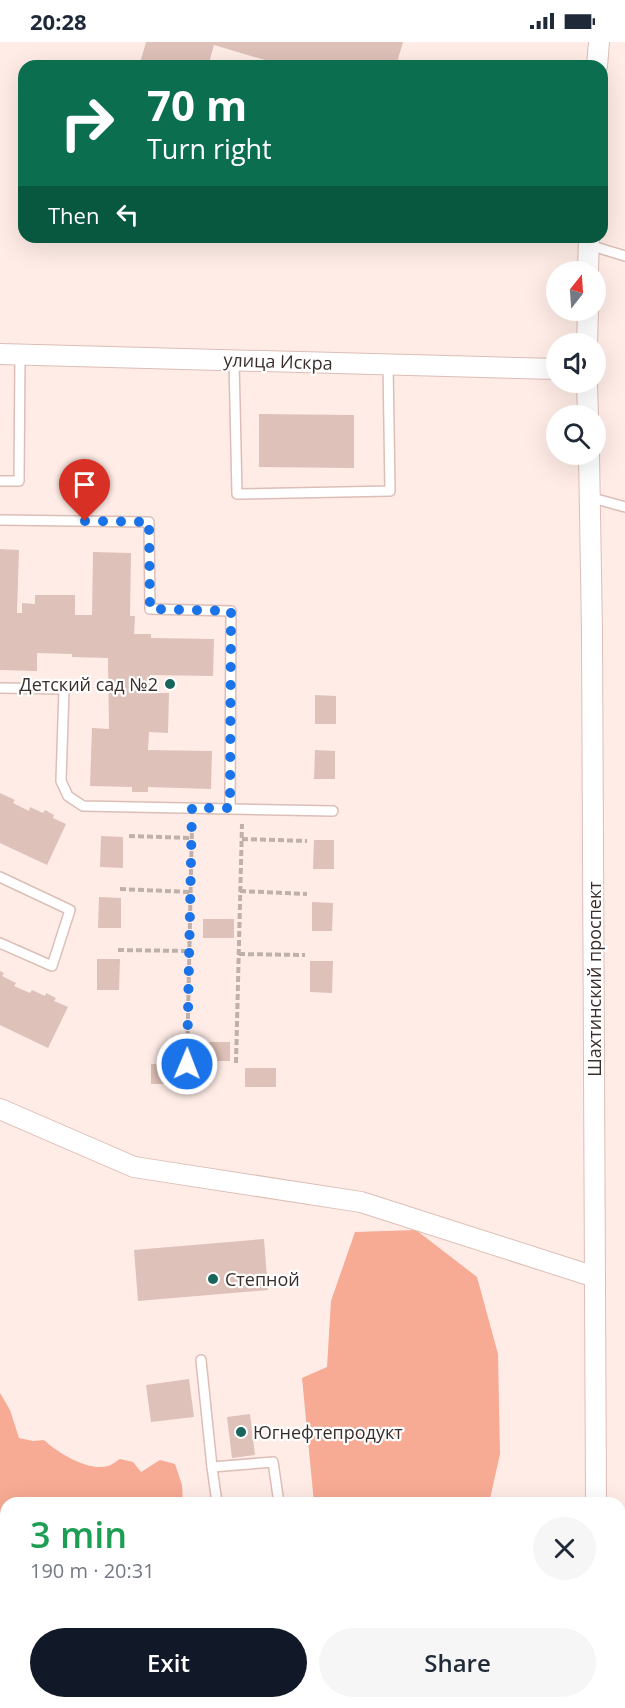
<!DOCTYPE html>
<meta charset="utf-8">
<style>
:root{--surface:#fff;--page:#f6f6f7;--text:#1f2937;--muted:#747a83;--accent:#111827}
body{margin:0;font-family:"Open Sans",sans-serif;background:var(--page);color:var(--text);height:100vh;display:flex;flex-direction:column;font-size:22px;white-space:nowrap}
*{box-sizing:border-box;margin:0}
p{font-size:20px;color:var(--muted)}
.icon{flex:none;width:33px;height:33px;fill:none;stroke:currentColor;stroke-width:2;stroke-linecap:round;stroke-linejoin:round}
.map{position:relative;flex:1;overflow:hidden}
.panel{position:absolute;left:0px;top:1455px;width:626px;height:212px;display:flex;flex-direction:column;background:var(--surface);border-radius:18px 18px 0 0;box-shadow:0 6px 24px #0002}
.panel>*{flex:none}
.guide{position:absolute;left:18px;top:18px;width:590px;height:183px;border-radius:18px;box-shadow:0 6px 24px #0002;background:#0b6e4f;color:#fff;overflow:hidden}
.needle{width:39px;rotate:17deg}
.fabs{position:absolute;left:546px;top:219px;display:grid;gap:12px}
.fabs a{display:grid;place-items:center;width:60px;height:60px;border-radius:50%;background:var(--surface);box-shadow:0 6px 24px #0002;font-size:30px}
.pin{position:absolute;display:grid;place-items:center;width:51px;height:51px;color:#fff;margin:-62px -26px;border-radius:50% 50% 50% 0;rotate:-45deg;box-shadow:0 0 6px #0007}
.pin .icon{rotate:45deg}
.me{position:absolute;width:66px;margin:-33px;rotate:1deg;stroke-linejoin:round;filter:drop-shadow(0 0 4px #0008)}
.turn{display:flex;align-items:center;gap:21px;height:126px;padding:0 30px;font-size:27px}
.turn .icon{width:78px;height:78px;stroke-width:2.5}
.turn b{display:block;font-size:42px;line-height:51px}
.then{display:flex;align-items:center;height:57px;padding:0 30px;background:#0003;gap:12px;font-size:22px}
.round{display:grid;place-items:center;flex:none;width:63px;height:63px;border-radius:32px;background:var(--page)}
.head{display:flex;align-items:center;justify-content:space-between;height:102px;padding:0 30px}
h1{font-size:36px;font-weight:600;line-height:45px;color:#1e9e55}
.cta{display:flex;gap:12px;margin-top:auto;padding:12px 30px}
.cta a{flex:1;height:69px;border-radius:36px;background:var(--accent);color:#fff;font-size:24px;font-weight:600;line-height:69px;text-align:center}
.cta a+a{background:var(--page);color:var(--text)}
.status{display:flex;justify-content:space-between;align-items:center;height:42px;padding:0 30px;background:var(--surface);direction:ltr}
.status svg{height:16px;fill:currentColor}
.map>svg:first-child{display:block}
.forest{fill:#f7aa94}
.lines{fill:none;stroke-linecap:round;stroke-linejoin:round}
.stream{stroke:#ce8470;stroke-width:8}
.building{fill:#dec1b8}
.lane-casing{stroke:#dcbeb6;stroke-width:12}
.street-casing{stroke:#dcbeb6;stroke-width:22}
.primary-casing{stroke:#a85b46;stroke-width:33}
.path{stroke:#c0b0ab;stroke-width:4;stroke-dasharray:6 3;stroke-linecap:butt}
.lane{stroke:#fff;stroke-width:9}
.street{stroke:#fff;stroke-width:20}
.primary{stroke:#efab99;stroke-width:30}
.route{stroke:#1a73e8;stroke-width:10;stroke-dasharray:0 18}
.poi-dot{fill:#19655e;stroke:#fff;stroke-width:2}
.labels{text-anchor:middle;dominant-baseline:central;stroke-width:4.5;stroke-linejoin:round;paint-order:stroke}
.street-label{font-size:18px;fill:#3a2e2b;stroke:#fff}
.poi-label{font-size:18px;fill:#3a2e2b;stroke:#fff;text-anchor:start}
</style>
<div class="status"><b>20:28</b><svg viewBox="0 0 49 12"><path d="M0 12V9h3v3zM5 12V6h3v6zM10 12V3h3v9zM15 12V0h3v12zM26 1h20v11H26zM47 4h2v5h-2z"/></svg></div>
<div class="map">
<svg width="625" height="1666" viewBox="0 0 625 1666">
<rect width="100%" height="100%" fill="#ffece7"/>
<g class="forest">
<polygon points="416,1188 477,1235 498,1312 500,1412 489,1461 314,1461 302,1336 327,1325 331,1259 355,1190"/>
<path d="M0,1351L10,1368L19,1396L33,1399L44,1398C57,1410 88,1430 108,1424C112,1423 116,1419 120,1417L133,1420L141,1430L160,1418L175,1422L182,1443L183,1461H6V1514L0,1511Z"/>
<polygon points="625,1600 625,1666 235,1666 234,1661 620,1660 620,1601"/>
<polygon points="6,1647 6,1660 110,1661 111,1666 0,1666 0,1648"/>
</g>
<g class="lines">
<polyline class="stream" points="0,1529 6,1534"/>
</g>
<g class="building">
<polygon points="146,0 403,0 396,24 285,24 214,3 208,24 127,24 128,20 140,21"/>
<polygon points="259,372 354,373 354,426 259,425"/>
<polygon points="0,507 19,508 17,571 22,571 22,561 35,562 35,553 75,553 75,573 92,573 93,510 131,511 130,574 135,574 134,592 151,592 151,596 214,597 213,634 150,633 149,651 169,651 168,691 149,690 148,708 212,709 211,747 148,745 148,750 132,750 132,745 90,744 92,686 109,687 108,616 72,615 72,612 37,611 37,629 0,628"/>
<polygon points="315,653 336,654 336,682 315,682"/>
<polygon points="315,708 335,709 335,737 314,737"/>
<polygon points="0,751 15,758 13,761 29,769 30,765 43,771 45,768 54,773 53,776 66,782 47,823 0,801"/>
<polygon points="101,794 123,795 123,826 100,825"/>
<polygon points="314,798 334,798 334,827 313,827"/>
<polygon points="99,855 121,856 121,886 98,886"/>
<polygon points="312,860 333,861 332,889 312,889"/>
<rect x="203" y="877" width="31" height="19"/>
<polygon points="97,917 120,917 119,948 97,948"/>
<polygon points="310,919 333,919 332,951 310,950"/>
<polygon points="0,929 4,931 2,934 16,941 14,944 30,951 32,948 45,954 46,951 56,956 54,959 68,965 48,1006 0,983"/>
<rect x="199" y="1000" width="31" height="19"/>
<polygon points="151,1022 182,1023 182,1042 151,1042"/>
<rect x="245" y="1026" width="31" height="19"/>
<polygon points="264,1197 268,1248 138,1259 134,1208"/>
<polygon points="189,1337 194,1375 151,1380 146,1343"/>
<polygon points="250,1372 255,1413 232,1416 227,1375"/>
</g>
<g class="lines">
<g class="lane-casing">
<g id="lane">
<polyline points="589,203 625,214"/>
<polyline points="234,318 237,452 390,449 388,322"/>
<polyline points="0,439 19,439 20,313"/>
<polyline points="589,455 625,465"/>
<polyline points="0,478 149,480 150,567 231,569 230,766"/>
<polyline points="0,646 64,647 61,739 68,754 83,764 333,769"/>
<polyline points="0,835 70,868 52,924 0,901"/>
<polyline points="201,1318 212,1425"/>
<polyline points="217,1461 212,1425 273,1420 279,1461"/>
<polyline points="166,1660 167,1666"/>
</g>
</g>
<g class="street-casing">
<g id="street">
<polyline points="597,24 599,0"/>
<polyline points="588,230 589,195"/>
<polyline points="587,302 588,268"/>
<polyline points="0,312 556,327"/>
<polyline points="587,340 588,374"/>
<polyline points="589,412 592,590 596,1461"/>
<polyline points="0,1067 134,1125 361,1160 595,1235"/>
</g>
</g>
<g class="primary-casing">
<g id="primary">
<polyline points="620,1539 625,1538"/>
<polyline points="0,1601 6,1600"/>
</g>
</g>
<g class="path">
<polyline points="129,794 192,796"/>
<polyline points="242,797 307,799"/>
<polyline points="120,847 191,850"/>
<polyline points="240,849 307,852"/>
<polyline points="118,908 189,909"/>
<polyline points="239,912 305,913"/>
<polyline points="236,1021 242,782"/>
<polyline points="187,1022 192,782"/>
</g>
<use href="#lane" class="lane"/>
<use href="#street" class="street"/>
<use href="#primary" class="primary"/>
</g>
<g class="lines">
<polyline class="route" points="85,479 149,480 150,567 231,569 230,766 192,766 187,1022"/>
</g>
<g class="poi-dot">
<circle cx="170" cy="642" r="6"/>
<circle cx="213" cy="1237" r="6"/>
<circle cx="241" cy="1390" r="6"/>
</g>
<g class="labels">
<g class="street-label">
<text transform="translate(278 319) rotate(2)">улица Искра</text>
<text transform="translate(594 937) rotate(-90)">Шахтинский проспект</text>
</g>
<g class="poi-label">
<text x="158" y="642" text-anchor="end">Детский сад №2</text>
<text x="225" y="1237">Степной</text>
<text x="253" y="1390">Югнефтепродукт</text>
</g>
</g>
</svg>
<div class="fabs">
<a><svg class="needle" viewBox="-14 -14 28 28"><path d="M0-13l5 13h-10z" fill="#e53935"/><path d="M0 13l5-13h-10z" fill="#747a83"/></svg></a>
<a><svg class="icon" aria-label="sound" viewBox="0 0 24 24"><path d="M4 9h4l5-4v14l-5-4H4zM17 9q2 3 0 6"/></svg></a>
<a><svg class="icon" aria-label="search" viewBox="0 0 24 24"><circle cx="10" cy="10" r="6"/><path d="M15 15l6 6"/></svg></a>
</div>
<div class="pin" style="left:85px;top:479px;background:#d93025"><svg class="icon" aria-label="arrive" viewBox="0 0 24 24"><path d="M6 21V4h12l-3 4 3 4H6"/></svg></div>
<svg class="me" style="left:187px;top:1022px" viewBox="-20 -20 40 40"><circle r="17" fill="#1a73e8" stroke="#fff" stroke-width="3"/><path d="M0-11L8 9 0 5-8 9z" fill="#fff"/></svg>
<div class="guide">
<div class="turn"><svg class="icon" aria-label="right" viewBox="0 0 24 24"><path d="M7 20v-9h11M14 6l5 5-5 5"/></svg><div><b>70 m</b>Turn right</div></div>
<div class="then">Then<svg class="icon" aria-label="left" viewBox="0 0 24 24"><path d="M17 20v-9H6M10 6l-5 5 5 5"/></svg></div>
</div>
<section class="panel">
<div class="head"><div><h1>3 min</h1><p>190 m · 20:31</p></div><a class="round"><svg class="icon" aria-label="close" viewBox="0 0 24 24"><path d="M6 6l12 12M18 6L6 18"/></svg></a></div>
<div class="cta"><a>Exit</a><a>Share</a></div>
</section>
</div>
